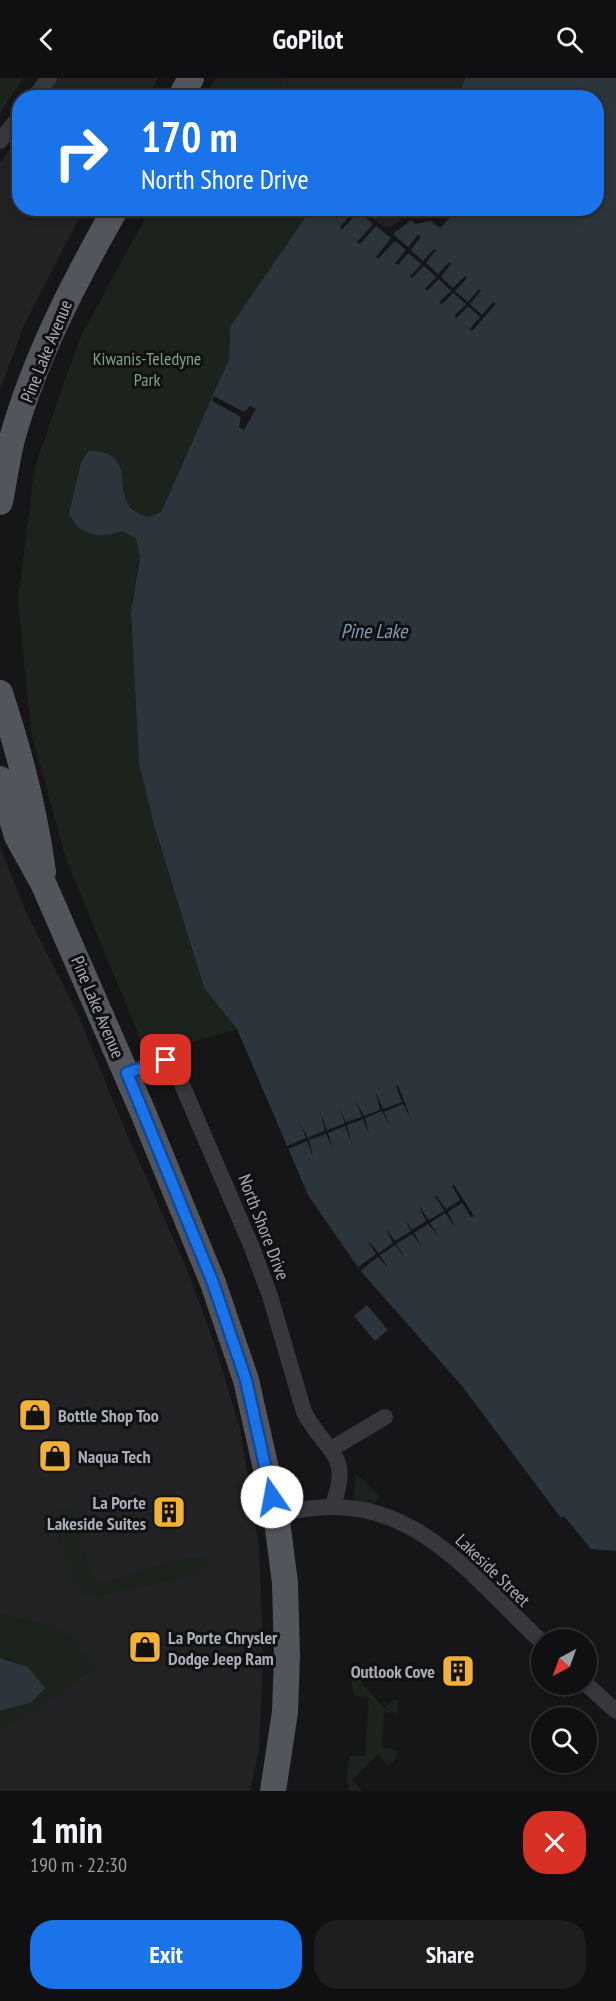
<!DOCTYPE html>
<meta charset="utf-8">
<style>
:root{--surface:#101012;--page:#1e1e20;--text:#f1f3f6;--muted:#9c9d9f;--line:#303032;--accent:#1a73e8}
body{margin:0;font-family:"PT Sans Narrow",sans-serif;background:var(--page);color:var(--text);height:100vh;display:flex;flex-direction:column;font-size:22px;white-space:nowrap}
*{box-sizing:border-box;margin:0}
p{font-size:20px;color:var(--muted)}
.icon{flex:none;width:33px;height:33px;fill:none;stroke:currentColor;stroke-width:2;stroke-linecap:round;stroke-linejoin:round}
.map{position:relative;height:1713px;overflow:hidden}
.sheet{display:flex;flex-direction:column;background:var(--surface);flex:1}
.sheet>*{flex:none}
.top-card{position:absolute;left:12px;top:12px;width:592px;height:126px;border-radius:24px;box-shadow:0 3px 9px #0003,0 0 0 2px var(--line);background:#1a73e8;color:#fff;overflow:hidden}
.needle{width:39px;rotate:221deg}
.buttons{position:absolute;left:531px;top:1551px;display:grid;gap:12px}
.buttons a{display:grid;place-items:center;width:66px;height:66px;border-radius:50%;background:var(--surface);box-shadow:0 3px 9px #0003,0 0 0 2px var(--line);font-size:30px}
.pin{position:absolute;display:grid;place-items:center;width:51px;height:51px;color:#fff;margin:-26px;border-radius:12px;box-shadow:0 3px 9px #0006}
.me{position:absolute;width:66px;margin:-33px;rotate:348deg;stroke-linejoin:round;filter:drop-shadow(0 0 4px #0008)}
.turn{display:flex;align-items:center;gap:21px;height:126px;padding:0 30px;font-size:27px}
.turn .icon{width:78px;height:78px;stroke-width:2.5}
.turn b{display:block;font-size:42px;line-height:51px}
.round{display:grid;place-items:center;flex:none;width:63px;height:63px;border-radius:24px;background:var(--page)}
.summary{display:flex;align-items:center;justify-content:space-between;height:102px;padding:0 30px}
h1{font-size:36px;font-weight:800;line-height:45px}
.primary-button{display:flex;gap:12px;margin-top:auto;padding:12px 30px}
.primary-button a{flex:1;height:69px;border-radius:24px;background:var(--accent);color:#fff;font-size:24px;font-weight:800;line-height:69px;text-align:center}
.primary-button a+a{background:var(--page);color:var(--text)}
header{display:flex;justify-content:space-between;align-items:center;height:78px;padding:0 30px;background:var(--surface);font-size:27px;font-weight:800}
.map>svg:first-child{display:block}
.built{fill:#222225}
.green{fill:#1c231d}
.water{fill:#2c353c}
.pier{fill:#161618}
.lines{fill:none;stroke-linecap:round;stroke-linejoin:round}
.minor{stroke:#37383d;stroke-width:16}
.primary{stroke:#53555c;stroke-width:26}
.route-casing{stroke:#114b97;stroke-width:15}
.route{stroke:#1a73e8;stroke-width:10}
.labels{text-anchor:middle;dominant-baseline:central;stroke-width:6;stroke-linejoin:round;paint-order:stroke}
.street-label{font-size:18px;fill:#a8adb8;stroke:#111113}
.park-label{font-size:18px;fill:#7fa381;stroke:#111113}
.poi-label{font-size:18px;font-weight:bold;fill:#a8adb8;stroke:#111113;text-anchor:start}
.water-label{font-size:20px;font-style:italic;fill:#7f9bb3;stroke:#111113}
</style>
<header><svg class="icon" aria-label="back" viewBox="0 0 24 24"><path d="M15 5l-7 7 7 7"/></svg>GoPilot<svg class="icon" aria-label="search" viewBox="0 0 24 24"><circle cx="10" cy="10" r="6"/><path d="M15 15l6 6"/></svg></header>
<div class="map">
<svg width="616" height="1713" viewBox="0 0 616 1713">
<rect width="100%" height="100%" fill="#161618"/>
<g class="built">
<polygon points="58,0 158,0 147,19 44,20"/>
<polygon points="236,0 465,0 458,19 227,20"/>
<polygon points="19,56 20,130 84,131 25,245 0,312 0,85"/>
<polygon points="453,130 393,156 355,131"/>
<polygon points="0,769 26,834 78,936 123,1047 186,1189 213,1262 240,1350 259,1469 263,1576 259,1672 250,1713 0,1713 0,1637 40,1616 0,1550"/>
</g>
<g class="green">
<polygon points="0,0 23,0 0,35"/>
<polygon points="216,0 281,0 283,9 276,19 204,19"/>
<polygon points="150,131 311,131 230,249 229,281 138,484 131,534 139,685 154,747 204,910 237,951 147,977 66,781 31,653 18,522 35,389 79,262"/>
<polygon points="356,1396 381,1419 370,1428 354,1421"/>
<polygon points="68,1430 73,1435 93,1503 99,1506 175,1482 208,1479 210,1486 195,1497 99,1518 82,1517 51,1445 59,1433"/>
<polygon points="0,1535 46,1547 73,1559 94,1590 55,1619 0,1650 0,1633 32,1624 17,1584 0,1580"/>
<path d="M365,1588L371,1592L361,1604L384,1630L395,1621L397,1622L398,1635L384,1634L382,1670L397,1672L396,1680L388,1688L378,1676L352,1702L362,1713H350L347,1703L349,1678H365L369,1619L356,1618C349,1612 353,1598 357,1590Z"/>
</g>
<g class="water">
<path d="M465,0H616V1473L591,1471L564,1438L561,1440L462,1308L359,1191L308,1117L237,951L204,910L154,747L139,685L131,534L140,478L136,460L122,453C98,461 81,459 69,436L81,384L89,373C148,374 99,429 150,439L161,434L229,281L230,249L311,131H362L384,149H391L412,131L597,130V20L458,19Z"/>
<polygon points="367,1227 388,1252 375,1263 354,1238"/>
<polygon points="0,1580 28,1589 45,1610 32,1624 0,1633"/>
</g>
<g class="pier">
<polygon points="355,131 362,131 384,149 391,149 412,131 453,131 456,134 440,150 431,143 415,146 411,142 393,156 408,169 418,157 421,158 411,172 423,183 434,171 436,172 426,185 438,196 449,184 451,186 441,199 453,210 465,198 467,200 455,213 468,224 479,211 481,213 470,226 482,237 493,224 496,226 472,253 470,251 480,239 468,228 457,240 454,238 466,226 453,215 442,226 439,224 451,213 439,201 427,213 425,211 436,199 424,188 412,200 410,199 421,186 408,175 398,187 395,185 406,172 395,163 378,181 376,179 391,160 376,148 360,166 357,164 373,146 358,134 342,152 340,149"/>
<polygon points="214,318 244,334 250,328 256,331 244,352 239,349 241,339 212,323"/>
<polygon points="398,1007 411,1041 403,1026 384,1034 390,1049 382,1033 365,1040 369,1057 363,1041 347,1047 351,1064 345,1048 328,1055 333,1070 326,1056 309,1062 313,1079 307,1063 288,1071 287,1068 306,1060 300,1045 308,1060 325,1052 321,1036 327,1052 345,1045 339,1030 346,1044 362,1039 356,1023 364,1038 380,1032 376,1015 383,1031 402,1024 396,1008"/>
<polygon points="454,1107 474,1138 471,1139 462,1125 448,1134 455,1149 445,1135 430,1145 439,1159 428,1146 414,1155 422,1169 412,1156 396,1166 405,1180 395,1167 380,1177 389,1191 378,1179 360,1193 358,1189 376,1176 367,1162 379,1175 393,1165 385,1150 395,1163 411,1153 403,1139 412,1152 426,1143 419,1128 429,1142 444,1133 435,1118 436,1117 446,1131 460,1122 452,1108"/>
</g>
<g class="lines">
<g class="minor">
<polyline points="34,20 49,0"/>
<polyline points="0,63 20,38"/>
<path d="M127,995L166,982L177,995L251,1167L270,1218L304,1334C327,1377 353,1375 332,1429"/>
<polyline points="331,1371 385,1339"/>
<path d="M276,1435C294,1433 313,1429 331,1429C425,1428 479,1507 542,1564"/>
<polyline points="586,1606 616,1633"/>
</g>
<g class="primary">
<polyline points="180,20 191,0"/>
<path d="M0,424C4,403 7,381 12,361C35,279 74,204 116,130"/>
<path d="M0,615C19,673 35,733 43,794"/>
<polyline points="0,701 17,758 44,807 142,1032 213,1205 246,1302 276,1435 285,1505 287,1578 285,1634 273,1713"/>
</g>
</g>
<g class="lines">
<g class="route-casing">
<polyline id="route" points="166,982 127,995 213,1205 246,1302 272,1419"/>
</g>
<use href="#route" class="route"/>
</g>
<defs>
<g id="shop-square" transform="scale(1.725)"><rect x="-9" y="-9" width="18" height="18" rx="4" fill="#f2b134" stroke="#111113"/><path d="M-5-2.5h2.3a2.7 3.5 0 0 1 5.4 0H5L5.5 6h-11ZM-1.5-2.5h3a1.5 2.3 0 0 0-3 0Z" fill="#111"/></g>
<g id="building-square" transform="scale(1.725)"><rect x="-9" y="-9" width="18" height="18" rx="4" fill="#f2b134" stroke="#111113"/><path d="M-4-6H4V6H1V3H-1V6H-4ZM-2.5-4.3h1.7v1.8h-1.7ZM.8-4.3h1.7v1.8H.8ZM-2.5-1h1.7V.8h-1.7ZM.8-1h1.7V.8H.8Z" fill="#111"/></g>
</defs>
<g fill-rule="evenodd">
<use href="#shop-square" x="35" y="1337"/>
<use href="#shop-square" x="55" y="1378"/>
<use href="#building-square" x="169" y="1434"/>
<use href="#shop-square" x="145" y="1569"/>
<use href="#building-square" x="458" y="1593"/>
</g>
<g class="labels">
<g class="street-label">
<text transform="translate(46 273) rotate(-68)">Pine Lake Avenue</text>
<text transform="translate(98 929) rotate(67)">Pine Lake Avenue</text>
<text transform="translate(264 1149) rotate(69)">North Shore Drive</text>
<text transform="translate(493 1492) rotate(44)">Lakeside Street</text>
</g>
<g class="park-label">
<text x="147" y="280">Kiwanis-Teledyne<tspan x="147" dy="21">Park</tspan></text>
</g>
<g class="poi-label">
<text x="58" y="1337">Bottle Shop Too</text>
<text x="78" y="1378">Naqua Tech</text>
<text x="146" y="1424" text-anchor="end">La Porte<tspan x="146" dy="21">Lakeside Suites</tspan></text>
<text x="168" y="1559">La Porte Chrysler<tspan x="168" dy="21">Dodge Jeep Ram</tspan></text>
<text x="435" y="1593" text-anchor="end">Outlook Cove</text>
</g>
<g class="water-label">
<text x="374" y="553">Pine Lake</text>
</g>
</g>
</svg>
<div class="buttons">
<a><svg class="needle" viewBox="-14 -14 28 28"><path d="M0-13l5 13h-10z" fill="#e53935"/><path d="M0 13l5-13h-10z" fill="#9c9d9f"/></svg></a>
<a><svg class="icon" aria-label="search" viewBox="0 0 24 24"><circle cx="10" cy="10" r="6"/><path d="M15 15l6 6"/></svg></a>
</div>
<div class="pin" style="left:166px;top:982px;background:#d93025"><svg class="icon" aria-label="arrive" viewBox="0 0 24 24"><path d="M6 21V4h12l-3 4 3 4H6"/></svg></div>
<svg class="me" style="left:272px;top:1419px" viewBox="-20 -20 40 40"><circle r="19" fill="#fff"/><path d="M0-13L10 11 0 6-10 11z" fill="#1a73e8"/></svg>
<div class="top-card">
<div class="turn"><svg class="icon" aria-label="right" viewBox="0 0 24 24"><path d="M7 20v-9h11M14 6l5 5-5 5"/></svg><div><b>170 m</b>North Shore Drive</div></div>
</div>
</div>
<section class="sheet">
<div class="summary"><div><h1>1 min</h1><p>190 m · 22:30</p></div><a class="round" style="background:#d93025;color:#fff"><svg class="icon" aria-label="close" viewBox="0 0 24 24"><path d="M6 6l12 12M18 6L6 18"/></svg></a></div>
<div class="primary-button"><a>Exit</a><a>Share</a></div>
</section>
